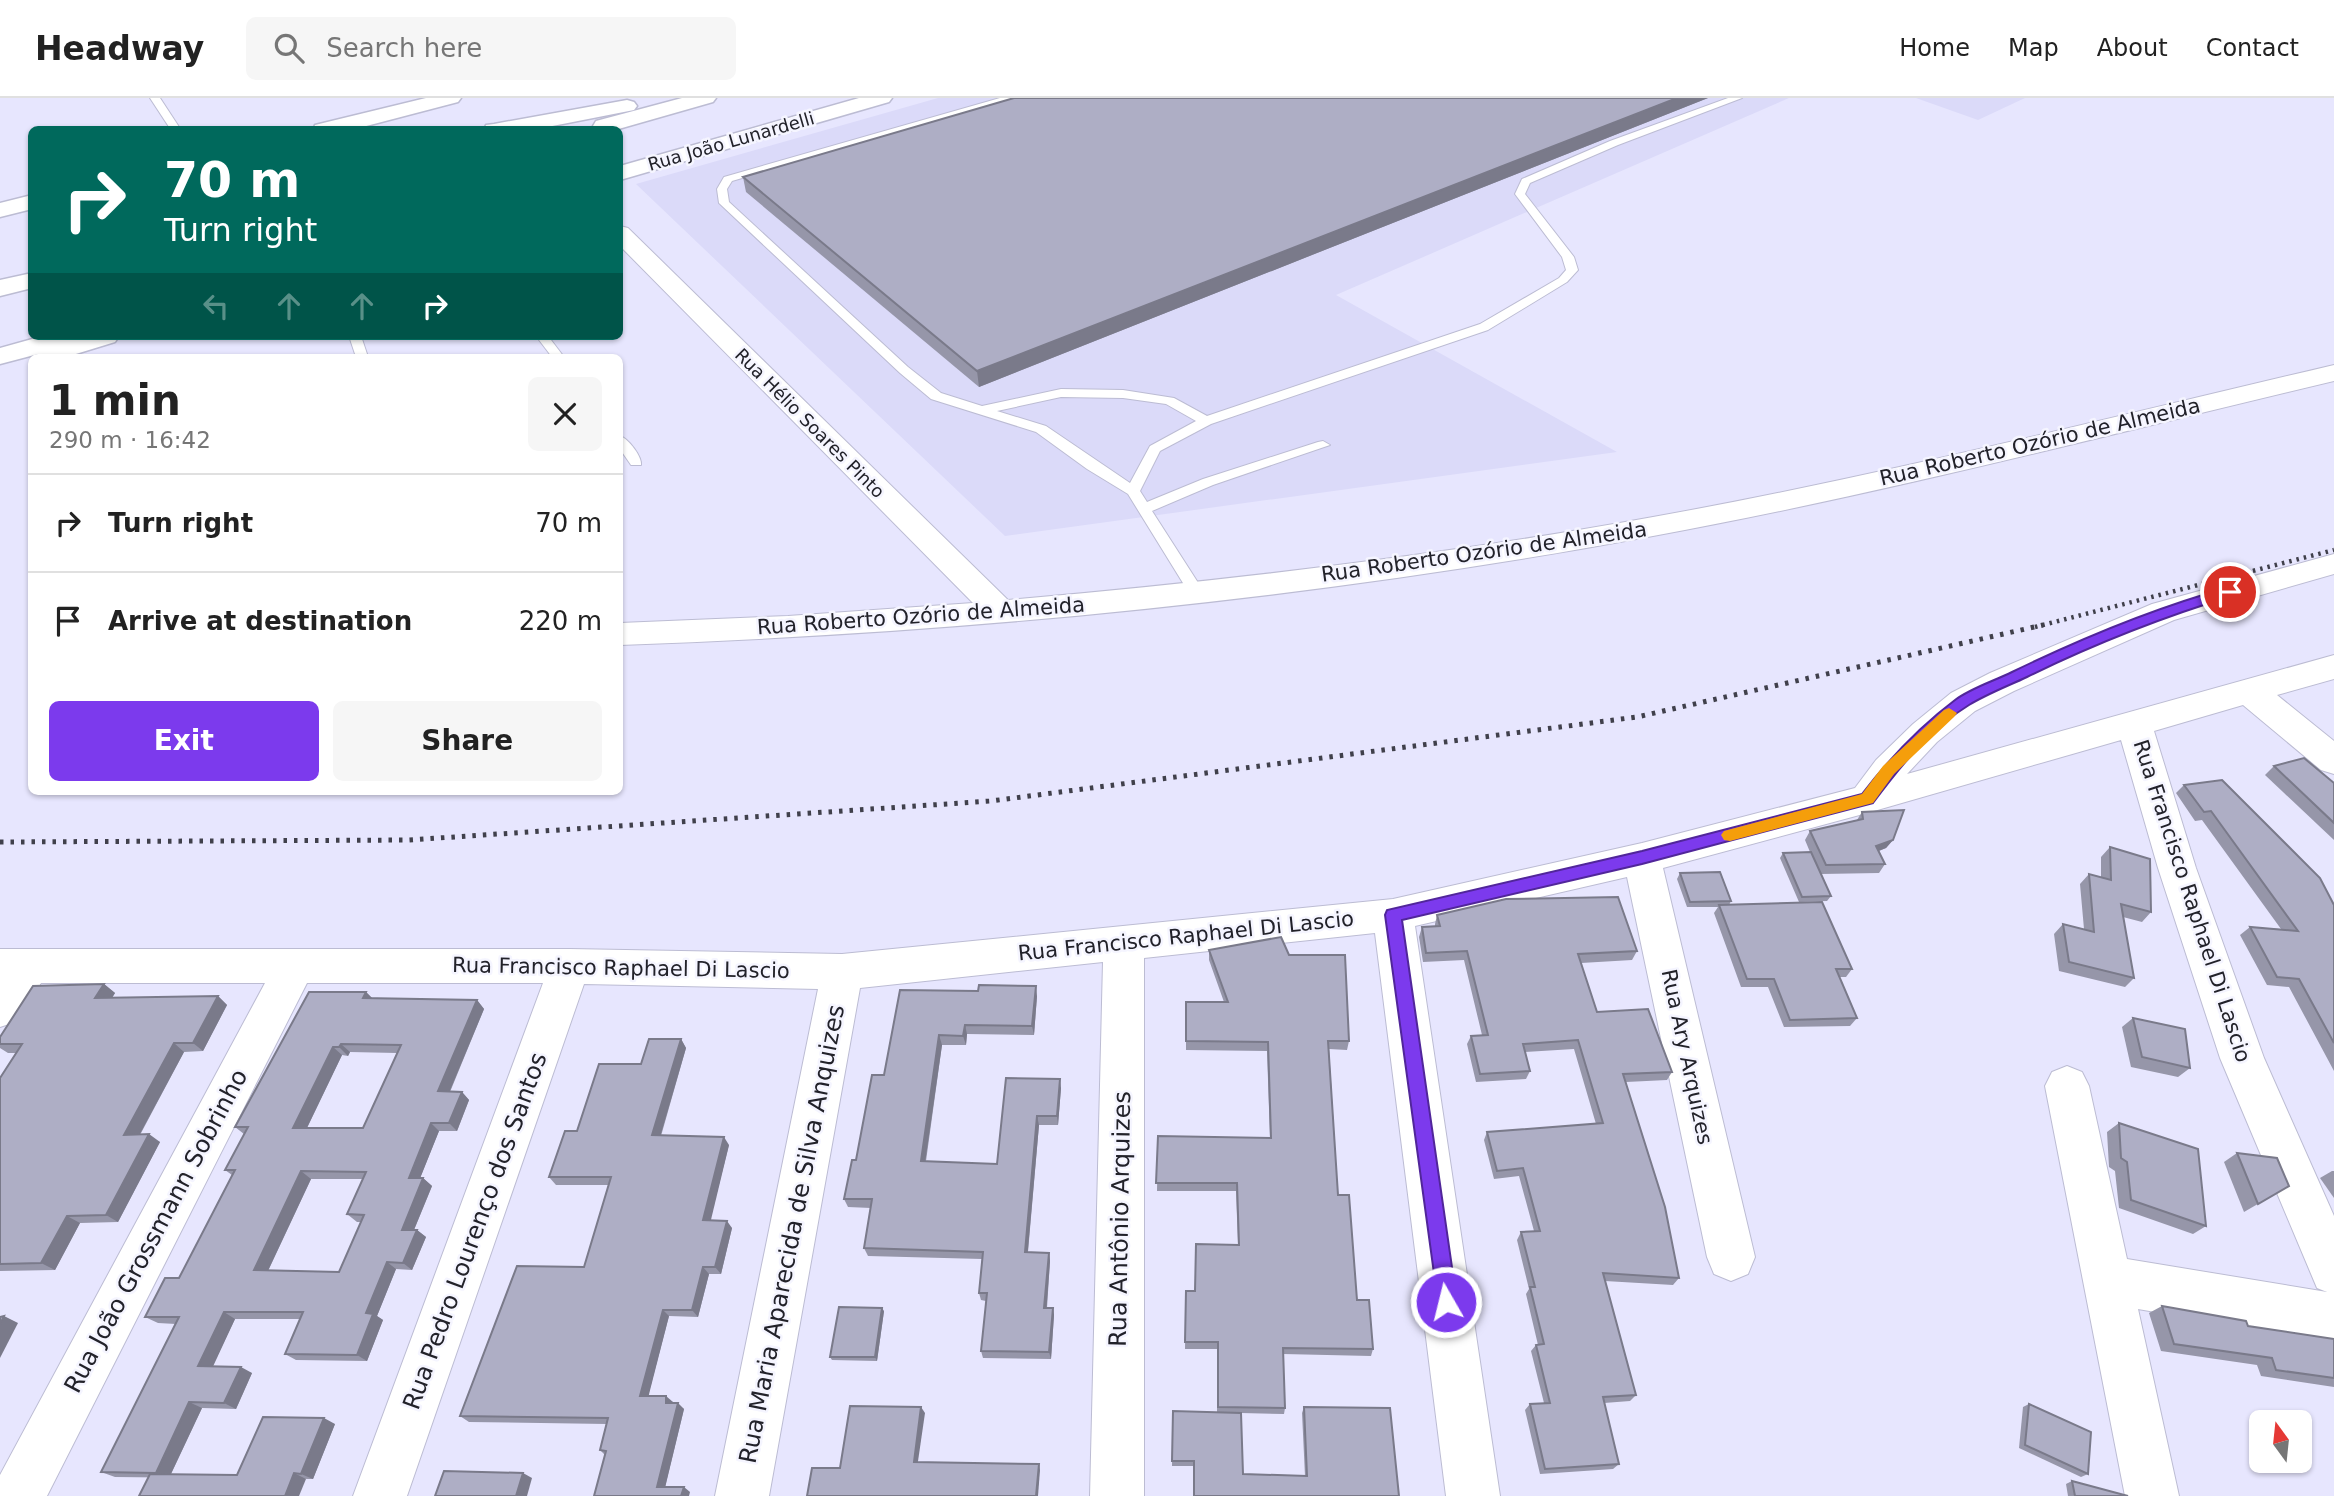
<!DOCTYPE html>
<meta charset="utf-8">
<style>
:root{--surface:#fff;--page:#f6f6f6;--text:#222;--muted:#767676;--line:#e0e0e0;--accent:#7c3aed}
body{margin:0;font-family:"DejaVu Sans",sans-serif;background:var(--page);color:var(--text);height:100vh;display:flex;flex-direction:column;font-size:26px;white-space:nowrap}
*{box-sizing:border-box;margin:0}
p{font-size:23px;color:var(--muted)}
.icon{flex:none;width:38px;height:38px;fill:none;stroke:currentColor;stroke-width:2;stroke-linecap:round;stroke-linejoin:round}
.map{position:relative;flex:1;overflow:hidden}
.sheet{position:absolute;left:28px;top:256px;width:595px;height:441px;display:flex;flex-direction:column;background:var(--surface);border-radius:10px;box-shadow:0 2px 5px #0004}
.sheet>*{flex:none}
.hud{position:absolute;left:28px;top:28px;width:595px;height:214px;border-radius:10px;box-shadow:0 2px 5px #0004;background:#00695c;color:#fff;overflow:hidden}
.needle{width:46px;rotate:345deg}
.controls{position:absolute;left:2249px;top:1312px;display:grid;gap:14px}
.controls a{display:grid;place-items:center;width:63px;height:63px;border-radius:10px;background:var(--surface);box-shadow:0 2px 5px #0004;font-size:35px}
.pin{position:absolute;display:grid;place-items:center;width:60px;height:60px;color:#fff;margin:-30px;border:4px solid #fff;border-radius:50%;box-shadow:0 2px 7px #0007}
.me{position:absolute;width:77px;margin:-38px;rotate:352deg;stroke-linejoin:round;filter:drop-shadow(0 0 5px #0008)}
.turn{display:flex;align-items:center;gap:24px;height:147px;padding:0 21px;font-size:32px}
.turn .icon{width:91px;height:91px;stroke-width:2.5}
.turn b{display:block;font-size:49px;line-height:60px}
.lanes{display:flex;align-items:center;height:66px;padding:0 21px;background:#0003;justify-content:center;gap:35px;direction:ltr}
.lanes .off{opacity:.35}
.round{display:grid;place-items:center;flex:none;width:74px;height:74px;border-radius:10px;background:var(--page)}
.headline{display:flex;align-items:center;justify-content:space-between;height:119px;padding:0 21px}
h1{font-size:42px;font-weight:800;line-height:52px}
.primary-button{display:flex;gap:14px;margin-top:auto;padding:14px 21px}
.primary-button a{flex:1;height:80px;border-radius:10px;background:var(--accent);color:#fff;font-size:28px;font-weight:800;line-height:80px;text-align:center}
.primary-button a+a{background:var(--page);color:var(--text)}
ul{padding:0;list-style:none}
li{display:flex;align-items:center;gap:21px;height:98px;padding:0 21px;border-top:2px solid var(--line)}
li div{flex:1}
li b{display:block;font-size:26px}
li em{font-style:normal}
header{display:flex;align-items:center;gap:42px;box-sizing:border-box;height:98px;padding:0 35px;background:var(--surface);border-bottom:2px solid var(--line)}
header strong{font-size:33px}
nav{display:flex;gap:38px;margin-inline-start:auto;font-size:24px}
.search{width:490px;height:63px;background:var(--page);display:flex;align-items:center;gap:18px;box-sizing:border-box;padding:0 24px;border-radius:10px;color:var(--muted);font-size:26px}
.map>svg:first-child{display:block}
.built{fill:#dbdaf9}
.lines{fill:none;stroke-linecap:round;stroke-linejoin:round}
.service-casing{stroke:#bcbcd3;stroke-width:2}
.minor-casing{stroke:#bcbcd3;stroke-width:2}
.tertiary-casing{stroke:#bcbcd3;stroke-width:3}
.secondary-casing{stroke:#bcbcd3;stroke-width:3}
.trunk-casing{stroke:#bcbcd3;stroke-width:3}
.service{fill:#fff;fill-rule:evenodd}
.minor{fill:#fff;fill-rule:evenodd}
.tertiary{fill:#fff;fill-rule:evenodd}
.secondary{fill:#fff;fill-rule:evenodd}
.trunk{fill:#fff;fill-rule:evenodd}
.rail-far1{stroke:#40404b;stroke-width:4.5;stroke-dasharray:2.5 5;stroke-linecap:butt}
.rail{stroke:#40404b;stroke-width:5;stroke-dasharray:3.5 7;stroke-linecap:butt}
.wall{fill:#9696a9;fill-rule:evenodd}
.shaded-wall{fill:#7a7a8a}
.building{fill:#aeaec5;stroke:#7a7a8a;stroke-width:2;fill-rule:evenodd}
.route{fill:#7c3aed;stroke:#51269a;stroke-width:2}
.slow{fill:#f59e0b}
.labels{text-anchor:middle;dominant-baseline:central;stroke-width:5;stroke-linejoin:round;paint-order:stroke}
.far-street-label{font-size:18px;fill:#22222a;stroke:#f5f5ff}
.street-label{font-size:21px;fill:#22222a;stroke:#f5f5ff}
.near-street-label{font-size:24px;fill:#22222a;stroke:#f5f5ff}
</style>
<header>
<strong>Headway</strong>
<div class="search"><svg class="icon" aria-label="search" viewBox="0 0 24 24"><circle cx="10" cy="10" r="6"/><path d="M15 15l6 6"/></svg>Search here</div>
<nav><a>Home</a><a>Map</a><a>About</a><a>Contact</a></nav>
</header>
<div class="map">
<svg width="2334" height="1398" viewBox="0 0 2334 1398">
<rect width="100%" height="100%" fill="#e7e6fe"/>
<g class="built">
<polygon points="938,0 1789,0 1336,197 1617,354 1005,438 636,86"/>
<polygon points="1916,0 2025,0 1978,22"/>
</g>
<g class="lines">
<g class="service-casing">
<g id="service">
<polygon points="150,0 160,0 181,32 171,32"/>
<path d="M1000,0H1015L732,83L727,91L729,104L908,269L941,295L982,308L1061,291L1123,292L1174,300L1207,318L1480,226L1559,180L1566,172L1562,159L1515,96L1522,81L1610,43L1728,0H1742L1618,47L1530,85L1525,96L1574,159L1578,172L1567,184L1488,232L1211,326L1160,353L1140,393L1147,404L1203,381L1318,344L1323,343L1330,347L1213,387L1152,413L1204,494L1196,499L1191,498L1128,396L1087,371L1036,334L931,301L900,275L719,105L717,91L724,79ZM1061,299L1123,300L1166,306L1196,323L1150,348L1130,385L1046,328L997,313Z"/>
<polygon points="349,238 361,238 368,259 356,259"/>
<polygon points="536,238 548,238 564,259 552,259"/>
<path d="M620,338C629,341 642,359 641,367H631L620,351Z"/>
</g>
</g>
<g class="minor-casing">
<g id="minor">
<path d="M620,128L628,130L1008,502C1223,483 1440,458 1653,419C1882,378 2108,320 2334,267V283C2107,337 1882,396 1653,438C1315,501 963,535 620,547V525L788,518L973,505L620,148Z"/>
<polygon points="2334,456 2334,476 2174,522 2014,593 1975,613 1937,644 1907,676 2334,557 2334,581 2277,597 2334,643 2334,676 2321,672 2243,607 2154,633 2196,770 2264,960 2334,1118 2334,1245 2138,1211 2179,1398 2125,1398 2045,988 2052,974 2067,968 2082,974 2089,988 2127,1161 2327,1194 2317,1190 2220,960 2158,770 2121,642 1867,715 1663,770 1755,1159 1748,1176 1731,1183 1714,1176 1707,1159 1627,779 1415,828 1500,1398 1446,1398 1375,835 1144,860 1144,1398 1090,1398 1103,864 860,890 769,1398 715,1398 818,891 584,886 407,1398 353,1398 543,885 307,885 47,1398 0,1398 0,1377 265,885 41,885 15,924 0,929 0,851 570,851 842,856 1393,801 1642,745 1855,690 1876,662 1913,626 1951,595 1990,575 2152,506"/>
</g>
</g>
<g class="tertiary-casing">
<g id="tertiary">
<polygon points="859,0 892,0 889,4 620,82 620,68"/>
<polygon points="43,238 119,238 115,244 66,259 40,259 38,256 0,266 0,250"/>
</g>
</g>
<g class="secondary-casing">
<g id="secondary">
<polygon points="426,0 461,0 458,4 351,32 313,32 315,27"/>
<polygon points="32,97 32,111 0,119 0,105"/>
</g>
</g>
<g class="trunk-casing">
<g id="trunk">
<polygon points="682,0 716,0 713,4 615,32 596,32 593,28 596,23"/>
<polygon points="627,2 634,4 637,8 634,12 532,32 484,32 486,27 494,26"/>
<polygon points="32,175 32,190 0,198 0,182"/>
</g>
</g>
<use href="#service" class="service"/>
<use href="#minor" class="minor"/>
<use href="#tertiary" class="tertiary"/>
<use href="#secondary" class="secondary"/>
<use href="#trunk" class="trunk"/>
<polyline class="rail-far1" points="2035,529 2334,452"/>
<polyline class="rail" points="0,744 409,742 991,703 1637,619 2043,527"/>
</g>
<g class="wall">
<polygon points="1014,0 1708,0 979,289 746,94 743,79"/>
<polygon points="2274,668 2334,685 2334,742 2265,677"/>
<polygon points="2184,687 2334,807 2334,973 2289,889 2267,887 2240,837 2250,829 2281,831 2202,722 2195,723 2176,695"/>
<polygon points="1862,714 1893,742 1886,750 1879,753 1885,766 1879,775 1821,776 1831,798 1827,803 1799,804 1780,760 1783,755 1810,754 1805,742 1810,733 1857,722"/>
<polygon points="2110,749 2151,814 2142,824 2123,819 2134,880 2125,889 2059,873 2054,836 2063,826 2084,831 2080,786 2089,776 2101,780 2101,759"/>
<polygon points="1680,775 1731,803 1729,807 1852,871 1846,879 1839,879 1857,920 1850,928 1784,929 1768,889 1741,889 1714,815 1718,809 1687,809 1677,781"/>
<polygon points="1437,817 1637,853 1632,862 1581,865 1597,914 1672,974 1667,982 1626,984 1679,1180 1673,1187 1605,1183 1636,1297 1630,1303 1604,1305 1619,1366 1613,1371 1540,1376 1525,1312 1530,1306 1544,1305 1531,1253 1536,1247 1538,1247 1526,1196 1529,1191 1517,1142 1521,1134 1534,1133 1519,1078 1494,1081 1484,1042 1487,1034 1596,1026 1574,951 1525,954 1530,973 1526,981 1476,984 1467,946 1471,938 1482,937 1464,862 1423,864 1419,839 1422,829 1435,829 1435,826"/>
<polygon points="1281,839 1289,857 1345,857 1349,943 1347,952 1329,951 1338,1097 1349,1097 1357,1202 1369,1202 1373,1251 1371,1258 1283,1256 1285,1310 1284,1316 1241,1315 1243,1376 1305,1378 1302,1315 1304,1309 1390,1310 1399,1398 1193,1398 1193,1368 1172,1368 1173,1313 1217,1314 1217,1251 1185,1251 1186,1193 1195,1193 1196,1146 1238,1147 1236,1093 1157,1093 1158,1038 1270,1040 1267,953 1186,952 1186,904 1224,904 1209,862 1209,852"/>
<polygon points="104,886 115,895 112,900 218,898 227,907 203,953 184,954 140,1037 160,1044 118,1124 80,1125 55,1172 0,1173 0,980 16,955 8,955 0,950 0,939"/>
<polygon points="900,892 1037,898 1034,937 967,936 966,947 942,947 926,1063 997,1066 1061,990 1058,1027 1039,1027 1028,1154 1049,1155 1050,1163 1047,1210 1053,1210 1054,1217 1051,1261 983,1260 981,1253 986,1203 981,1202 979,1195 982,1161 868,1158 864,1150 871,1110 848,1109 844,1101 856,1062 884,977"/>
<path d="M366,894L372,900L477,902L484,911L450,994H462L469,1002L457,1033H439L420,1080H423L432,1088L414,1132H417L426,1139L412,1172L396,1171L377,1218L383,1222L367,1263L296,1262L285,1256L300,1221H235L212,1269L252,1275L236,1311L202,1310L171,1376L237,1377L335,1326L313,1381L115,1379L101,1374L176,1226L158,1225L145,1219L179,1180L232,1077L225,1072L244,1036L235,1029ZM350,954L397,955L363,1030H307L342,957L348,958ZM311,1081H363L347,1116L357,1124H361L339,1174L268,1173Z"/>
<polygon points="2133,920 2190,970 2178,979 2131,969 2122,929"/>
<polygon points="681,941 686,950 661,1038 729,1047 710,1122 732,1130 721,1176 709,1176 698,1219 669,1218 648,1298 673,1304 684,1311 665,1389 690,1394 594,1398 605,1357 600,1352 607,1326 469,1324 460,1318 584,1169 609,1087 556,1087 549,1079 577,1033 641,966"/>
<polygon points="2119,1025 2206,1128 2193,1136 2119,1110 2115,1073 2109,1069 2107,1034"/>
<polygon points="2237,1055 2289,1088 2244,1114 2224,1064"/>
<polygon points="2332,1073 2334,1073 2334,1100 2320,1080"/>
<polygon points="2162,1208 2248,1228 2334,1241 2334,1289 2261,1278 2257,1267 2161,1253 2149,1215"/>
<polygon points="884,1213 877,1263 832,1262 830,1259"/>
<polygon points="2029,1306 2088,1376 2081,1379 2019,1350 2023,1309"/>
<polygon points="2072,1383 2128,1398 2068,1398 2066,1386"/>
</g>
<g class="shaded-wall">
<polygon points="1677,0 1708,0 979,289 977,273"/>
<polygon points="1893,742 1886,750 1870,756 1876,748"/>
<polygon points="104,886 115,895 106,909 95,900"/>
<polygon points="1036,888 1037,898 1034,937 1032,928"/>
<polygon points="366,894 375,903 363,900"/>
<polygon points="218,898 227,907 203,953 193,945"/>
<polygon points="477,902 484,911 446,1002 438,993"/>
<polygon points="965,927 967,936 966,947 963,938"/>
<polygon points="939,937 942,947 924,1072 921,1063"/>
<polygon points="681,941 686,950 658,1046 652,1037"/>
<polygon points="174,945 184,954 135,1045 124,1037"/>
<polygon points="341,946 350,954 348,958 339,949"/>
<polygon points="333,949 342,957 303,1038 293,1030"/>
<polygon points="1060,981 1061,990 1058,1027 1057,1018"/>
<polygon points="462,994 469,1002 457,1033 449,1025"/>
<polygon points="1037,1018 1039,1027 1027,1162 1025,1154"/>
<polygon points="431,1025 439,1033 417,1088 409,1080"/>
<polygon points="149,1036 160,1044 118,1124 106,1117"/>
<polygon points="724,1039 729,1047 709,1130 703,1122"/>
<polygon points="301,1073 311,1081 265,1179 254,1172"/>
<polygon points="423,1080 432,1088 411,1139 402,1132"/>
<polygon points="67,1118 80,1125 55,1172 41,1165"/>
<polygon points="727,1123 732,1130 721,1176 715,1169"/>
<polygon points="417,1132 426,1139 412,1172 403,1165"/>
<polygon points="1049,1155 1050,1163 1046,1217 1044,1210"/>
<polygon points="387,1164 396,1171 377,1218 383,1222 367,1263 357,1257 366,1215"/>
<polygon points="703,1169 709,1176 698,1219 692,1212"/>
<polygon points="882,1210 884,1213 877,1263 875,1259"/>
<polygon points="1053,1210 1054,1217 1051,1261 1049,1254"/>
<polygon points="663,1212 669,1218 647,1304 640,1298"/>
<polygon points="224,1214 235,1221 210,1275 198,1268"/>
<polygon points="4,1218 18,1225 0,1260 0,1226"/>
<polygon points="241,1269 252,1275 236,1311 224,1305"/>
<polygon points="666,1298 673,1304 672,1311 666,1305"/>
<polygon points="189,1304 202,1310 169,1380 156,1375"/>
<polygon points="678,1305 684,1311 664,1394 657,1389"/>
<polygon points="921,1309 925,1315 917,1370 914,1364"/>
<polygon points="324,1320 335,1326 313,1381 301,1376"/>
<polygon points="1039,1366 1040,1372 1038,1398 1036,1398"/>
<polygon points="294,1375 306,1381 299,1398 285,1398"/>
<polygon points="523,1375 532,1380 527,1398 516,1398"/>
<polygon points="684,1389 690,1394 689,1398 681,1398"/>
</g>
<g class="building">
<polygon points="1014,0 1677,0 977,273 743,79"/>
<polygon points="2304,660 2334,685 2334,725 2274,668"/>
<polygon points="2222,682 2320,780 2334,807 2334,945 2299,881 2277,879 2250,829 2298,833 2211,713 2204,714 2184,687"/>
<polygon points="1904,712 1893,742 1876,748 1885,766 1826,767 1810,733 1863,721 1862,714"/>
<polygon points="2110,749 2150,761 2151,814 2121,806 2134,880 2069,864 2063,826 2094,834 2089,776 2111,782"/>
<polygon points="1811,754 1831,798 1802,799 1783,755"/>
<polygon points="1720,774 1731,803 1690,804 1680,775"/>
<polygon points="1618,799 1637,853 1578,856 1597,914 1648,911 1672,974 1623,976 1665,1109 1679,1180 1603,1175 1636,1297 1603,1299 1619,1366 1545,1371 1530,1306 1550,1305 1536,1247 1544,1246 1530,1189 1535,1189 1521,1134 1540,1133 1523,1070 1497,1073 1487,1034 1603,1025 1578,942 1523,946 1530,973 1480,976 1471,938 1488,937 1467,853 1426,855 1422,829 1440,828 1437,817 1506,801"/>
<polygon points="1822,804 1852,871 1836,871 1857,920 1790,922 1774,881 1747,881 1719,807"/>
<polygon points="1281,839 1289,857 1345,857 1349,943 1328,943 1338,1097 1349,1097 1357,1202 1369,1202 1373,1251 1283,1250 1285,1310 1218,1309 1218,1244 1185,1244 1186,1193 1195,1193 1196,1146 1239,1147 1237,1085 1156,1085 1158,1038 1271,1040 1268,944 1186,943 1186,904 1228,904 1209,852"/>
<polygon points="104,886 95,900 218,898 193,945 174,945 124,1037 149,1036 106,1117 67,1118 41,1165 0,1166 0,980 22,946 0,946 0,939 33,888"/>
<polygon points="979,887 1036,888 1032,928 965,927 963,938 939,937 921,1063 997,1066 1006,980 1060,981 1057,1018 1037,1018 1025,1154 1049,1155 1044,1210 1053,1210 1049,1254 981,1253 987,1195 979,1195 983,1154 864,1150 872,1101 844,1101 852,1062 856,1062 872,977 884,977 900,892 978,893"/>
<path d="M309,894H366L363,900L477,902L438,993L462,994L449,1025H431L409,1080H423L402,1132H417L403,1165L387,1164L366,1215L373,1216L357,1257L285,1256L303,1214H224L198,1268L241,1269L224,1305L189,1304L156,1375L101,1374L179,1219H145L165,1180H179L235,1072H225L248,1029H235ZM341,946L401,947L363,1030H293L333,949H339ZM301,1073L366,1074L347,1116L364,1117L339,1174L254,1172Z"/>
<polygon points="2133,920 2185,931 2190,970 2142,959"/>
<polygon points="649,941 681,941 652,1037 724,1039 703,1122 727,1123 715,1169 703,1169 692,1212 663,1212 640,1298 666,1298 666,1305 678,1305 657,1389 684,1389 681,1398 594,1398 606,1353 600,1352 608,1320 460,1318 517,1168 584,1169 611,1079 549,1079 565,1033 577,1033 599,966 641,966"/>
<polygon points="2119,1025 2198,1051 2206,1128 2131,1102 2127,1064 2121,1060"/>
<polygon points="2237,1055 2277,1060 2289,1088 2258,1106"/>
<polygon points="2162,1208 2246,1223 2248,1228 2334,1241 2334,1280 2276,1272 2272,1260 2174,1246"/>
<polygon points="839,1209 882,1210 875,1259 830,1259"/>
<polygon points="4,1218 0,1226 0,1219"/>
<polygon points="2029,1306 2091,1334 2088,1376 2025,1347"/>
<polygon points="850,1308 921,1309 914,1364 1039,1366 1036,1398 807,1398 812,1370 840,1370"/>
<polygon points="1304,1309 1390,1310 1399,1398 1194,1398 1194,1363 1172,1363 1173,1313 1241,1315 1243,1376 1307,1378"/>
<polygon points="263,1319 324,1320 301,1376 294,1375 285,1398 139,1398 150,1376 237,1377"/>
<polygon points="444,1373 523,1375 516,1398 435,1398"/>
<polygon points="2072,1383 2128,1398 2075,1398"/>
</g>
<path class="route" d="M2230,489L2235,490V497C2163,519 2094,546 2027,579C2008,588 1987,596 1969,607C1931,630 1899,670 1873,705L1642,766L1402,822L1457,1204L1454,1212L1446,1215L1439,1212L1385,817L1387,812L1642,753L1862,696C1889,661 1919,629 1955,602C1971,590 1994,583 2012,574C2082,540 2154,510 2230,489Z"/>
<polygon class="slow" points="1949,610 1957,615 1954,619 1894,676 1873,705 1730,743 1724,742 1721,737 1724,733 1862,696 1883,668 1944,612"/>
<g class="labels">
<g class="far-street-label">
<text transform="translate(731 43) rotate(-16)">Rua João Lunardelli</text>
<text transform="translate(810 325) rotate(45)">Rua Hélio Soares Pinto</text>
</g>
<g class="street-label">
<text transform="translate(2040 344) rotate(-13)">Rua Roberto Ozório de Almeida</text>
<text transform="translate(1484 454) rotate(-8)">Rua Roberto Ozório de Almeida</text>
<text transform="translate(921 518) rotate(-4)">Rua Roberto Ozório de Almeida</text>
<text transform="translate(2192 803) rotate(72)">Rua Francisco Raphael Di Lascio</text>
<text transform="translate(1186 838) rotate(-6)">Rua Francisco Raphael Di Lascio</text>
<text transform="translate(621 870) rotate(1)">Rua Francisco Raphael Di Lascio</text>
<text transform="translate(1687 959) rotate(78)">Rua Ary Arquizes</text>
</g>
<g class="near-street-label">
<text transform="translate(1120 1121) rotate(-89)">Rua Antônio Arquizes</text>
<text transform="translate(156 1133) rotate(-62)">Rua João Grossmann Sobrinho</text>
<text transform="translate(475 1133) rotate(-70)">Rua Pedro Lourenço dos Santos</text>
<text transform="translate(792 1136) rotate(-79)">Rua Maria Aparecida de Silva Anquizes</text>
</g>
</g>
</svg>
<div class="controls">
<a><svg class="needle" viewBox="-14 -14 28 28"><path d="M0-13l5 13h-10z" fill="#e53935"/><path d="M0 13l5-13h-10z" fill="#767676"/></svg></a>
</div>
<div class="pin" style="left:2230px;top:494px;background:#d93025"><svg class="icon" aria-label="arrive" viewBox="0 0 24 24"><path d="M6 21V4h12l-3 4 3 4H6"/></svg></div>
<svg class="me" style="left:1446px;top:1204px" viewBox="-20 -20 40 40"><circle r="17" fill="#7c3aed" stroke="#fff" stroke-width="3"/><path d="M0-11L8 9 0 5-8 9z" fill="#fff"/></svg>
<div class="hud">
<div class="turn"><svg class="icon" aria-label="right" viewBox="0 0 24 24"><path d="M7 20v-9h11M14 6l5 5-5 5"/></svg><div><b>70 m</b>Turn right</div></div>
<div class="lanes"><svg class="icon off" aria-label="left" viewBox="0 0 24 24"><path d="M17 20v-9H6M10 6l-5 5 5 5"/></svg><svg class="icon off" aria-label="ahead" viewBox="0 0 24 24"><path d="M12 20V5M6 11l6-6 6 6"/></svg><svg class="icon off" aria-label="ahead" viewBox="0 0 24 24"><path d="M12 20V5M6 11l6-6 6 6"/></svg><svg class="icon" aria-label="right" viewBox="0 0 24 24"><path d="M7 20v-9h11M14 6l5 5-5 5"/></svg></div>
</div>
<section class="sheet">
<div class="headline"><div><h1>1 min</h1><p>290 m · 16:42</p></div><a class="round"><svg class="icon" aria-label="close" viewBox="0 0 24 24"><path d="M6 6l12 12M18 6L6 18"/></svg></a></div>
<ul>
<li><svg class="icon" aria-label="right" viewBox="0 0 24 24"><path d="M7 20v-9h11M14 6l5 5-5 5"/></svg><div><b>Turn right</b></div><em>70 m</em></li>
<li><svg class="icon" aria-label="arrive" viewBox="0 0 24 24"><path d="M6 21V4h12l-3 4 3 4H6"/></svg><div><b>Arrive at destination</b></div><em>220 m</em></li>
</ul>
<div class="primary-button"><a>Exit</a><a>Share</a></div>
</section>
</div>
